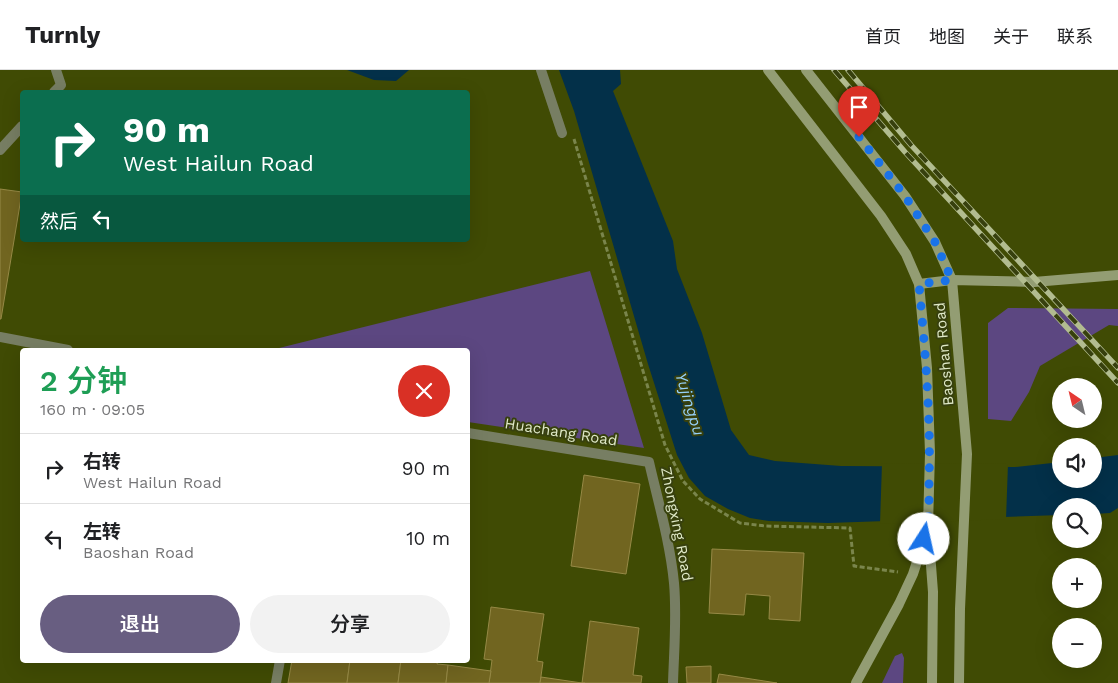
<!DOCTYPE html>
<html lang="zh">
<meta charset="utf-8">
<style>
:root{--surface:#fff;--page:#f2f2f2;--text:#202124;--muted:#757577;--line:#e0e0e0;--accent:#685e81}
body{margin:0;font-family:"Work Sans","Noto Sans SC",sans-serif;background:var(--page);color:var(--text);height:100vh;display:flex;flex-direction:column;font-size:19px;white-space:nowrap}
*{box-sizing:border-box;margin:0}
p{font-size:16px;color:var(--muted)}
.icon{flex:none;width:28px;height:28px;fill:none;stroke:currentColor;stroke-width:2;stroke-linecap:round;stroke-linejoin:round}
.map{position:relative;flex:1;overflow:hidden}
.panel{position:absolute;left:20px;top:278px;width:450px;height:315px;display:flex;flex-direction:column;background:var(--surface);border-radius:5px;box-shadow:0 5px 20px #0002}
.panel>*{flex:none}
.top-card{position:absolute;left:20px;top:20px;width:450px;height:152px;border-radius:5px;box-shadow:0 5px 20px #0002;background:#0b6e4f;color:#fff;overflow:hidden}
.needle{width:32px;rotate:325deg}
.controls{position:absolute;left:1052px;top:308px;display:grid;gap:10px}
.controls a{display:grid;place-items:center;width:50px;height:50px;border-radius:50%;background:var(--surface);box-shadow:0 5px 20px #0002;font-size:25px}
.pin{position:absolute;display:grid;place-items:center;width:42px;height:42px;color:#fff;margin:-51px -21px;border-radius:50% 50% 50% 0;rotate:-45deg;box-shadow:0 0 5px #0007}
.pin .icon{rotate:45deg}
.me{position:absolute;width:55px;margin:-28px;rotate:10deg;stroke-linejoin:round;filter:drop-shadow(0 0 4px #0008)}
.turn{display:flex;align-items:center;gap:18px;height:105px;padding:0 20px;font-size:22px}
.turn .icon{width:65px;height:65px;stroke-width:2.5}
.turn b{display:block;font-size:35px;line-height:42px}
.then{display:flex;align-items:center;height:48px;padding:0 20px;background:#0003;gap:10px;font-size:19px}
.round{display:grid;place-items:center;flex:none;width:52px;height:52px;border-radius:26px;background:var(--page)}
.overview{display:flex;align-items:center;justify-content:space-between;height:85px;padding:0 20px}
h1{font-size:30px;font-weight:600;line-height:38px;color:#1e9e55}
.action{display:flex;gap:10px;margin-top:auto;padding:10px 20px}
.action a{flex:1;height:58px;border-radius:30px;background:var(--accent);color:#fff;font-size:20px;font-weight:600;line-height:58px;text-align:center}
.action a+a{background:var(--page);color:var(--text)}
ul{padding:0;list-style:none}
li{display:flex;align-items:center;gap:15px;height:70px;padding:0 20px;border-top:1px solid var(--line)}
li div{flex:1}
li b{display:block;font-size:19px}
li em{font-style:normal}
header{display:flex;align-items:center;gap:30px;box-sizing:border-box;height:70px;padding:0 25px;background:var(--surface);border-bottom:1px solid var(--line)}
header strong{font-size:24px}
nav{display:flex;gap:28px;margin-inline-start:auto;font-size:18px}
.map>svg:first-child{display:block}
.green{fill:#5c4781}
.water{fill:#033049}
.pier{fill:#404b04}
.building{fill:#716520;stroke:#968946}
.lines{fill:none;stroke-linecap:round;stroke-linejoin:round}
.path{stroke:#7a854c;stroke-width:3;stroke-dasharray:5 2.5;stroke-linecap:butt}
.street{stroke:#777e63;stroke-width:10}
.secondary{stroke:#939d73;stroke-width:10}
.rail-casing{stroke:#b2bc90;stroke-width:5.5}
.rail{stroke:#37400e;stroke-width:4;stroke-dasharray:11;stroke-linecap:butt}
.route{stroke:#1a73e8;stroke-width:9;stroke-dasharray:0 16.2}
.labels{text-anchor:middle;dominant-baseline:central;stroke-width:4;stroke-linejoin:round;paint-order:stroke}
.street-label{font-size:15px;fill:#e0e9c8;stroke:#37400e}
.water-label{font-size:16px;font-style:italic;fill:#96d0f9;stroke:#37400e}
</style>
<header>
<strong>Turnly</strong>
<nav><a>首页</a><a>地图</a><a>关于</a><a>联系</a></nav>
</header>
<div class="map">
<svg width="1118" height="613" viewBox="0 0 1118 613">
<rect width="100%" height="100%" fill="#404b04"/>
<g class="green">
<polygon points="590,201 644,378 468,352 468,280 271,280"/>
<polygon points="1008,238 1118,239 1118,256 1109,255 1040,296 1029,322 1011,351 988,349 988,253"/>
<polygon points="902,583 904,588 903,613 882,613 895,586"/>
</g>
<g class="water">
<polygon points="347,0 409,0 396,11 374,10"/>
<polygon points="559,0 620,0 621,14 613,21 673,171 677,199 702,263 731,360 749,385 775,391 841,396 1015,397 1061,392 1061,409 1094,409 1094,388 1118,385 1118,438 1110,443 1094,444 1094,436 1061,436 1061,445 828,453 769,451 750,448 728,439 705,426 689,408 677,385 648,294 574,41"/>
</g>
<polygon class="pier" points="882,393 1008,394 1006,449 880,454"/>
<g class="building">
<polygon points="0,119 22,122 1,249 0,249"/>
<polygon points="584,405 640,414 626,504 571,496"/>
<polygon points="712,479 804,483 800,551 769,549 770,526 746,524 744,545 709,543"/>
<polygon points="491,537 544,544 537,591 543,592 540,613 489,613 492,590 484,589"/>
<polygon points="590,551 639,558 633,605 642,606 641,613 582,613"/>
<polygon points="292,590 350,590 347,613 288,613"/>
<polygon points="350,590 401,590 398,613 347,613"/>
<polygon points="401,590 438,590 437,594 448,595 446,613 398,613"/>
<polygon points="448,595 491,601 489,613 446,613"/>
<polygon points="711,596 711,613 687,613 686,597"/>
<polygon points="719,604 777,613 717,613"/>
<polygon points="541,607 582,613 585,613 540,613"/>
</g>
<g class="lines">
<polyline class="path" points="574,69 665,375 683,411 700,429 740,453 765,456 850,458 854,496 898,502"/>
<g class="street">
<polyline points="541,0 562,63"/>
<polyline points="54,22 61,15 56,0"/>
<polyline points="0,80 22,56"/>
<polyline points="0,267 68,280"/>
<path d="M468,363L649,392C658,431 670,472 674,513C677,546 674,580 673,613"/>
<polyline points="276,613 280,590"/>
</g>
<g class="secondary">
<polyline points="768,0 881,146 906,184 919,214 927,298 930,383 928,456 933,522 932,613"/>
<polyline points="806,0 905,126 935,172 952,210 967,384 960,539 959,613"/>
<polyline points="919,214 952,210 1034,212 1118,205"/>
<polyline points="856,613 899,534 913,504 927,461"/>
</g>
<g class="rail-casing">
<g id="rail">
<polyline points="834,0 905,82 1118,313"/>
<polyline points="848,0 911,75 1118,298"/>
</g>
</g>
<use href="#rail" class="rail"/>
</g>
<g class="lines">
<path class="route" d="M859,67L905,126L935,172L952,210L919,214C925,280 931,346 929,412C929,431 930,450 924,469"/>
</g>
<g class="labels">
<g class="street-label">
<text transform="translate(944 284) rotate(-95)">Baoshan Road</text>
<text transform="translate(561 362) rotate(9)">Huachang Road</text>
<text transform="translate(677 454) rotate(79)">Zhongxing Road</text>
</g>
<g class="water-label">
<text transform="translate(690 334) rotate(73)">Yujingpu</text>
</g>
</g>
</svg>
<div class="controls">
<a><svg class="needle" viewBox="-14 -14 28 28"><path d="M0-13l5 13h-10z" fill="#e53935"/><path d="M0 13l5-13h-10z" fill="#757577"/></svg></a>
<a><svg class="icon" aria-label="sound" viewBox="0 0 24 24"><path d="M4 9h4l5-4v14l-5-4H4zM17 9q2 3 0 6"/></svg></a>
<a><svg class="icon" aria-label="search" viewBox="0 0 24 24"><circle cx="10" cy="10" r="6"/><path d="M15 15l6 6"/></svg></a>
<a>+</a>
<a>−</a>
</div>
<div class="pin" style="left:859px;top:67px;background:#d93025"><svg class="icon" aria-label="arrive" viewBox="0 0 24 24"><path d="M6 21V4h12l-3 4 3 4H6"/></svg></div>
<svg class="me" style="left:924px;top:469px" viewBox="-20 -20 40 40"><circle r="19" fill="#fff"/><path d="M0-13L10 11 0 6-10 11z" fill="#1a73e8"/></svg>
<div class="top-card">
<div class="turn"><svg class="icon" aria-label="right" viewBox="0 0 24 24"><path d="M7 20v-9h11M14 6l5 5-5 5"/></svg><div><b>90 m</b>West Hailun Road</div></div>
<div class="then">然后<svg class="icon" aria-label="left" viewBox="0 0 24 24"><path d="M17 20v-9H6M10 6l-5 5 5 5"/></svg></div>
</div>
<section class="panel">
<div class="overview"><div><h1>2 分钟</h1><p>160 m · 09:05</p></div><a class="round" style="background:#d93025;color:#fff"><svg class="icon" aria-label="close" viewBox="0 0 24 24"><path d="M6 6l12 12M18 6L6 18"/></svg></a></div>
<ul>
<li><svg class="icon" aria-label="right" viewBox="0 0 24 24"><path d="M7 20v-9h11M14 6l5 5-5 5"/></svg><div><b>右转</b><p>West Hailun Road</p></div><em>90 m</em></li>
<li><svg class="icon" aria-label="left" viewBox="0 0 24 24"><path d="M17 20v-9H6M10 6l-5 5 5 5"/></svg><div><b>左转</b><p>Baoshan Road</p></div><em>10 m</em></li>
</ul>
<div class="action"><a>退出</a><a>分享</a></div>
</section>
</div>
